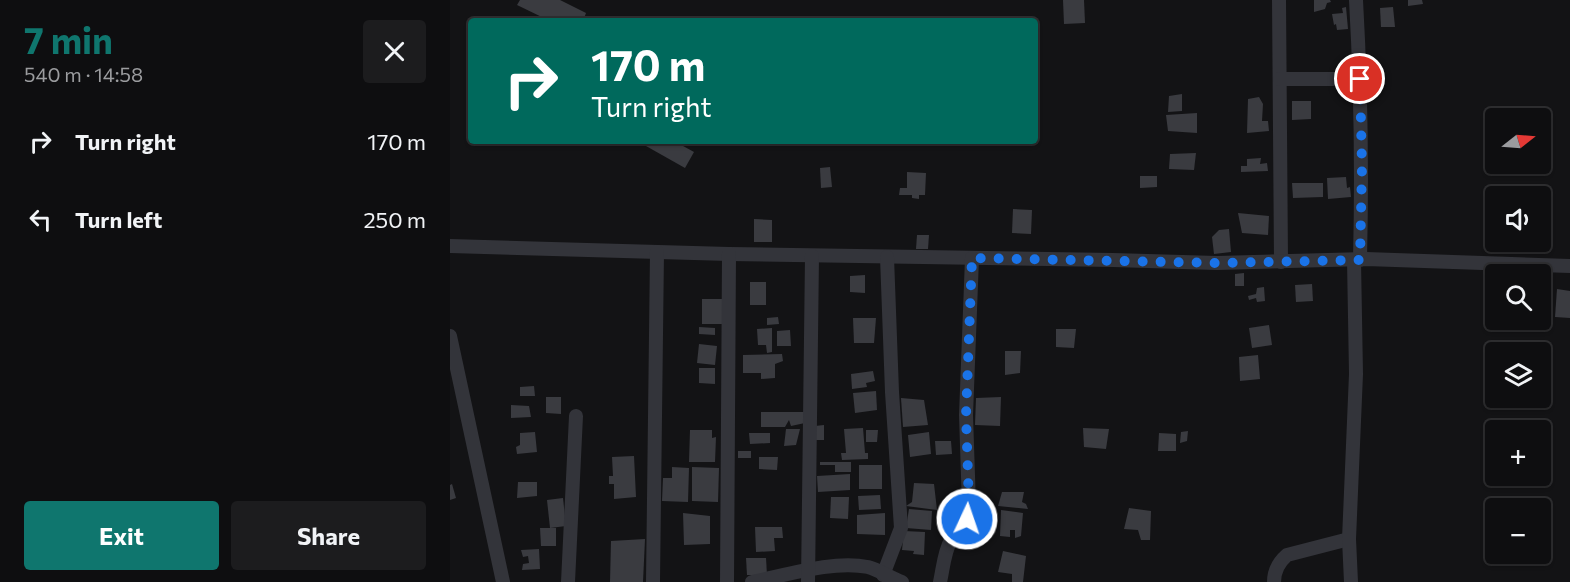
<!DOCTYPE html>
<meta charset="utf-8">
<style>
:root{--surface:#0e0e10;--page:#1c1c1e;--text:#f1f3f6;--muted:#9b9c9f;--line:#2e2e30;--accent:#0f766e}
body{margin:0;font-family:Commissioner,sans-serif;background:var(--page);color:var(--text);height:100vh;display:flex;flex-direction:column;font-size:22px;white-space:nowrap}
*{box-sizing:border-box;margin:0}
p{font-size:20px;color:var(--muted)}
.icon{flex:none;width:33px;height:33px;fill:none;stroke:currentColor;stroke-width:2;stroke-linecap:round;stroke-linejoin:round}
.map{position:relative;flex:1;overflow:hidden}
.details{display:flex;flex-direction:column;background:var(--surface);width:450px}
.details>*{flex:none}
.banner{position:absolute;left:18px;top:18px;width:570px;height:126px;border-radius:6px;box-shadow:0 2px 4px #0004,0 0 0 2px var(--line);background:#00695c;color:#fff;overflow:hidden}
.needle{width:39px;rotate:73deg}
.buttons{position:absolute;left:1035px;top:108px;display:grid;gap:12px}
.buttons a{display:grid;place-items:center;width:66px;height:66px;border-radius:6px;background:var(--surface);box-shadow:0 2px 4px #0004,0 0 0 2px var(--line);font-size:30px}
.pin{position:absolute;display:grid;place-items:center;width:51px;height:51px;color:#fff;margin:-26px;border:3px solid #fff;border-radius:50%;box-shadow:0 2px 6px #0007}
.me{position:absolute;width:66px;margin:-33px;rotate:3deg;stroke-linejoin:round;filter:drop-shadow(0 0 4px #0008)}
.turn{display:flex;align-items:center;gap:21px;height:126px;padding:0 24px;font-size:27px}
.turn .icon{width:78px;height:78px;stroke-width:2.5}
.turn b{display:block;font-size:42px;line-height:51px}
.round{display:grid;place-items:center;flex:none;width:63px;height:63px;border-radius:6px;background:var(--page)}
.head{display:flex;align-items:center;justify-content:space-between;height:102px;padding:0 24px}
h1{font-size:36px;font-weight:700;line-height:45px;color:var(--accent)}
.cta{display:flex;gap:12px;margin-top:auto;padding:12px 24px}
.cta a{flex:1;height:69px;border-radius:6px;background:var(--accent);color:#fff;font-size:24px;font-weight:700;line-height:69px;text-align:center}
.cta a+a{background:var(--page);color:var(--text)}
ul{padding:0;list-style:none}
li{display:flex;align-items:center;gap:18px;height:78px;padding:0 24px}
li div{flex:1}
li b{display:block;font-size:22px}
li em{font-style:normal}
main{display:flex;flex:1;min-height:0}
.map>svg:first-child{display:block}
.building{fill:#3a3b40}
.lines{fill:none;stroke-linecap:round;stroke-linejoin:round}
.minor{stroke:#33343a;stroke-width:14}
.route{stroke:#1a73e8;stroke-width:10;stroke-dasharray:0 18}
</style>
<main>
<section class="details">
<div class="head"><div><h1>7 min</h1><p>540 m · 14:58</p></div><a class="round"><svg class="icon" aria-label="close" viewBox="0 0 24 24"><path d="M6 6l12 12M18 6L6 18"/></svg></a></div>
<ul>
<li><svg class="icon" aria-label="right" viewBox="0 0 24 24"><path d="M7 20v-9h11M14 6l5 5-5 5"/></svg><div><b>Turn right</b></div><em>170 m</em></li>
<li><svg class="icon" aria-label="left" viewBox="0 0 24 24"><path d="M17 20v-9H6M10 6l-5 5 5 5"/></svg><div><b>Turn left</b></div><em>250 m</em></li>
</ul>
<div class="cta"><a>Exit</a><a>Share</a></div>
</section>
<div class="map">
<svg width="1120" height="582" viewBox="0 0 1120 582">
<rect width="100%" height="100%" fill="#131315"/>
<g class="building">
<polygon points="70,0 110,0 136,13 133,21 100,21 67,5"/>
<polygon points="613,0 634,0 635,23 614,24"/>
<polygon points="864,0 880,0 881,2 877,3 875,9 864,12"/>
<polygon points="958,0 972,0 973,4 958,6"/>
<polygon points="896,7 898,29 887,30 886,24 884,25 882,14 893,13 892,8"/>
<polygon points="943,7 945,27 931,27 930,8"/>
<polygon points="732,94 732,111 718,112 719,96"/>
<polygon points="809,97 813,104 812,121 818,121 819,131 797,133 798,99"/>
<polygon points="842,101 861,101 861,119 842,120"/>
<polygon points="747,113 747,133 718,131 716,115"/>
<polygon points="199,141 224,141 244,152 235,168 196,146"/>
<polygon points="746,153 744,170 719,169 720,154"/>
<polygon points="811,158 810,164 817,163 818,171 791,172 791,166 797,166 797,159"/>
<polygon points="380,167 382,187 371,188 370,168"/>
<polygon points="457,172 476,173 475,195 469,195 469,199 462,198 462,195 449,195 450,188 457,188"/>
<polygon points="690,176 707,176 707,187 690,188"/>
<polygon points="896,177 897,188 900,187 901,197 878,199 877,178"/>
<polygon points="842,183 873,183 873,197 843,198"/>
<polygon points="563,209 582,210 581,234 562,233"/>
<polygon points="788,213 819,216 818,235 792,233"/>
<polygon points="304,219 322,220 322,242 304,242"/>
<polygon points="779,229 781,252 764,254 762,237 769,230"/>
<polygon points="467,235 479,235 478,249 466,249"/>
<polygon points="794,273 794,286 785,286 785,274"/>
<polygon points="415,275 415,293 400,292 400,276"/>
<rect x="300" y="282" width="16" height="23"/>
<polygon points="862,284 863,301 846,302 845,285"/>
<polygon points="814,287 815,301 807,302 806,298 799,300 798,296 806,294 807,288"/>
<polygon points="1107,289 1120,291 1120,318 1105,317"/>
<polygon points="252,299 277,299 276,324 252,324"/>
<polygon points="328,317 329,324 317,325 317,318"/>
<polygon points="403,318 426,318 424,343 404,343"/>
<polygon points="819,325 822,345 802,348 799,328"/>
<polygon points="249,327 265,328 265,335 249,334"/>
<polygon points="322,328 322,352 317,353 316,345 308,345 307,329"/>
<polygon points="606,329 626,329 624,348 606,347"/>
<polygon points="340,330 341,346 327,346 327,331"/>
<polygon points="249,344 267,346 265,365 247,363"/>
<polygon points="555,351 571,351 570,373 555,375"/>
<polygon points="332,354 333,361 325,364 325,378 311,379 311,373 293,373 293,355"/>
<polygon points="808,355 810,379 790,381 789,357"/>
<polygon points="249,368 265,368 265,384 249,383"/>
<polygon points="423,371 425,381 416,383 417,387 402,389 401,374"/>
<polygon points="84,386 85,396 70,396 70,387"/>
<polygon points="426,391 427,410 405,413 403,393"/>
<polygon points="96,397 111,397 111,414 96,413"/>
<polygon points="551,397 550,426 525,425 526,398"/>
<polygon points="451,398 474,400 478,425 453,427"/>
<polygon points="61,405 79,406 81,417 61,418"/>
<polygon points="311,412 354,412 355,423 341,426 339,420 335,427 311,427"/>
<polygon points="374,425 374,440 365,440 365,426"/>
<polygon points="413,428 415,453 418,453 418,459 392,460 391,453 396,453 394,429"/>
<polygon points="633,428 659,429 656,449 634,447"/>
<polygon points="336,429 350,429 346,445 334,446"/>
<polygon points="240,430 262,430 262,438 266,437 265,462 239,462"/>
<polygon points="416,430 428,430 427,442 416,442"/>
<polygon points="738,431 737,441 730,443 731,432"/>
<polygon points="85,432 87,452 67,454 66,447 70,445 70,433"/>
<polygon points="479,432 481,454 460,457 458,435"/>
<polygon points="299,433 320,433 320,443 300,444"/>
<polygon points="709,433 726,434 726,451 708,451"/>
<polygon points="485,441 501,441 502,454 486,455"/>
<rect x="288" y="451" width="13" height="7"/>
<polygon points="184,456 186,497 164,499 164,484 159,484 159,476 163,476 162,457"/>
<polygon points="309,457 328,457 327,470 309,469"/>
<polygon points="370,462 401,462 401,472 385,472 385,465 370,465"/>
<rect x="409" y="465" width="23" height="24"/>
<polygon points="222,467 239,468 238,502 212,501 213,478 222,478"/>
<polygon points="242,467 269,468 268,502 242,501"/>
<polygon points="400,474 400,490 368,492 367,476"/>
<polygon points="68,482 87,482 87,496 67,498"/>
<polygon points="464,483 484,484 487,510 456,506 462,502"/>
<polygon points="2,484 6,498 0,500 0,485"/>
<polygon points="552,492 574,492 572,502 576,504 578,509 548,506"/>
<polygon points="430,495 431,509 409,510 408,496"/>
<polygon points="381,497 399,497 398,519 380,518"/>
<polygon points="113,498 116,526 100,528 97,500"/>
<polygon points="679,508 701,511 700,540 691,540 688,530 674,529"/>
<polygon points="459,509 482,511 481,530 456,528"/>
<polygon points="551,510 573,513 571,536 565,538 565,530 560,530 560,537 550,536"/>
<polygon points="233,513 260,516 260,544 234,545"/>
<polygon points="435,513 435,535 407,534 407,515"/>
<polygon points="305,527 332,527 333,538 324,538 325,551 306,552"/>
<polygon points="90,528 106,528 106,546 91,546"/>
<polygon points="454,531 475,532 474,555 463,554 464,551 452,550"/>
<polygon points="195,539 193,582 160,582 161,541"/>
<polygon points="89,549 90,569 72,570 73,564 79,563 78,556 73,557 71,550"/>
<polygon points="553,551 576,556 573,582 562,582 562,574 548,572"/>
<polygon points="296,558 316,558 317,575 297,575"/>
</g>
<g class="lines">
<g class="minor">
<polyline points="829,0 831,262"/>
<path d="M906,0C911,87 912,173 910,260"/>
<polyline points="830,79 910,79"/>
<polyline points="0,246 279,254 663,260 767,263 916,259 1120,266"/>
<polyline points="0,336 53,582"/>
<polyline points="433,575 451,528 442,392 437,257"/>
<polyline points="118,582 126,416"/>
<polyline points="203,582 207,252"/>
<polyline points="277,582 279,254"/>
<path d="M302,582C337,575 383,560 418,567C429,570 441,578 452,582"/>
<polyline points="358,582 362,256"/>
<path d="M490,582C493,569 494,552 501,540C509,526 516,523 519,506L516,415L522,258"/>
<path d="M824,582C824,570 829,562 837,555L899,539"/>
<polyline points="901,582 899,539 906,374 904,260"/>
</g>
</g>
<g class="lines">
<polyline class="route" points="517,519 519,506 516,415 522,258 767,263 910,260 912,167 910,79"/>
</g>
</svg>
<div class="buttons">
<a><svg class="needle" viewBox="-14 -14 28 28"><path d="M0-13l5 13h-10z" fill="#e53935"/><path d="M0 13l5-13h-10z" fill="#9b9c9f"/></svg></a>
<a><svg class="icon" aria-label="sound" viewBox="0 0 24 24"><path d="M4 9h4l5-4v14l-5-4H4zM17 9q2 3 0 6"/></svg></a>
<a><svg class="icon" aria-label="search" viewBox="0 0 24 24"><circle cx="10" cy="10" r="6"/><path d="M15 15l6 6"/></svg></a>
<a><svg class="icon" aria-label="layers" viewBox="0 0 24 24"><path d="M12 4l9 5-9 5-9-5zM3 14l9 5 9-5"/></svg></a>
<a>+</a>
<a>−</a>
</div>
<div class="pin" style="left:910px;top:79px;background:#d93025"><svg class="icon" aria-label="arrive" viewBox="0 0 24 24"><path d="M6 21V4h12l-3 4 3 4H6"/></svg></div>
<svg class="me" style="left:517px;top:519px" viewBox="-20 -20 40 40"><circle r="17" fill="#1a73e8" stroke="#fff" stroke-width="3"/><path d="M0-11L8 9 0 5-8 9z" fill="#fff"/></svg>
<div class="banner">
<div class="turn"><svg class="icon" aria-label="right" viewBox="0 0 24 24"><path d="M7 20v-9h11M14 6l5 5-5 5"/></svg><div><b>170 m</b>Turn right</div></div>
</div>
</div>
</main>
